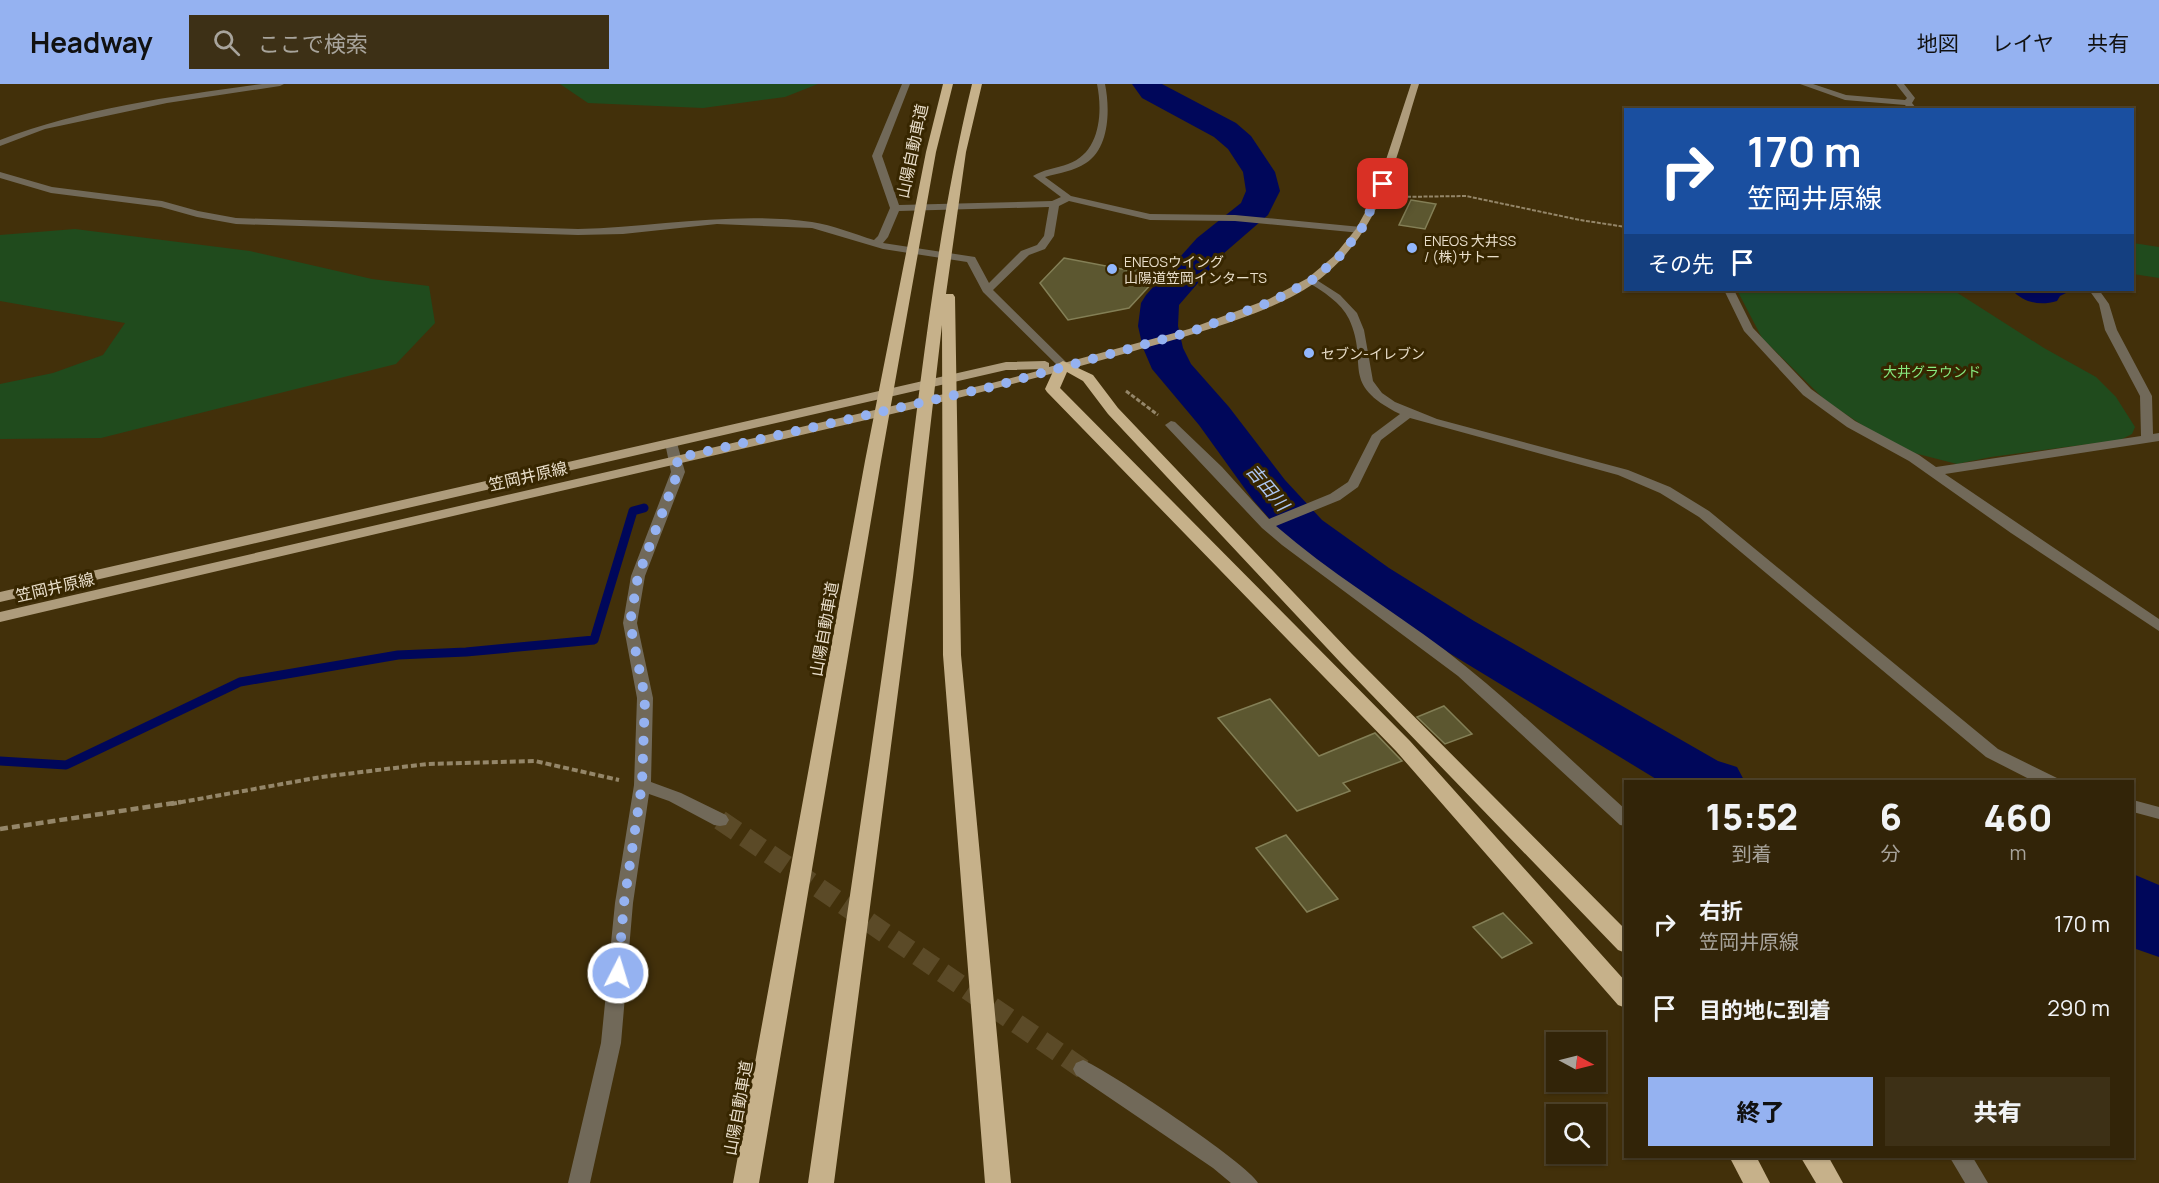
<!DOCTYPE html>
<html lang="ja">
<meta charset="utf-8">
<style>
:root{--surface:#322408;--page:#3d3016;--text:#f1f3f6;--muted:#a8a49c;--line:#4d4129;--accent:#95b2f1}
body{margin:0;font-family:Manrope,"Noto Sans JP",sans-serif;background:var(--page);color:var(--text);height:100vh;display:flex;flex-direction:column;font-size:22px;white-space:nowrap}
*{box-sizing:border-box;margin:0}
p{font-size:20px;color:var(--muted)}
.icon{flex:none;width:33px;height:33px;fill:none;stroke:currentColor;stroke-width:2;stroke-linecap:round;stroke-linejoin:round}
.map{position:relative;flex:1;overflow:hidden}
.details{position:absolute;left:1624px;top:696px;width:510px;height:378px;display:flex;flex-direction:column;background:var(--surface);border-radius:0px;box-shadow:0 2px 4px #0004,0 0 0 2px var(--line)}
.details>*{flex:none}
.banner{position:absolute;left:1624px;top:24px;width:510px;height:183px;border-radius:0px;box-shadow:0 2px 4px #0004,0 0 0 2px var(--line);background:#1a4fa0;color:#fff;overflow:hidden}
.needle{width:39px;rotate:97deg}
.buttons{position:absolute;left:1546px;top:948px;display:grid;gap:12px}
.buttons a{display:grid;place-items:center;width:60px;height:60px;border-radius:0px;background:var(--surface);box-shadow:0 2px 4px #0004,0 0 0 2px var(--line);font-size:30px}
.pin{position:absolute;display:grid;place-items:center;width:51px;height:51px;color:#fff;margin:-26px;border-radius:12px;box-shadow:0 3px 9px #0006}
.me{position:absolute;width:66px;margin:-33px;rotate:5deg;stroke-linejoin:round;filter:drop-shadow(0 0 4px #0008)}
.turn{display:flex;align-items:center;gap:21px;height:126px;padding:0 24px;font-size:27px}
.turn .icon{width:78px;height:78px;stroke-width:2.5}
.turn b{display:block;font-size:42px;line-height:51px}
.then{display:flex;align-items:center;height:57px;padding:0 24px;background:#0003;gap:12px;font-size:22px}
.eta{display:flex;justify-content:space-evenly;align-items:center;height:102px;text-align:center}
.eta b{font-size:36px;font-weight:800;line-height:42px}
.action{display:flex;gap:12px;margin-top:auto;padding:12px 24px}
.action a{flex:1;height:69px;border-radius:0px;background:var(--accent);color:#111;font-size:24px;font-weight:800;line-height:69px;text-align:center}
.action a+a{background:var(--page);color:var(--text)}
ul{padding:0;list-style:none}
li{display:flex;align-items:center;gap:18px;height:84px;padding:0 24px}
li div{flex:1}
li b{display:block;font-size:22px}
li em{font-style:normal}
header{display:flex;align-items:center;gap:36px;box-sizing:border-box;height:84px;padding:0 30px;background:var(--accent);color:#111}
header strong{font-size:28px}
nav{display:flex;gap:33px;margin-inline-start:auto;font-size:21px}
.search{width:420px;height:54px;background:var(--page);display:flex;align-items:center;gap:15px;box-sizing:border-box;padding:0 21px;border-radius:0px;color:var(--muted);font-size:22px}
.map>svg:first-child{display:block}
.green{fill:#204b1d}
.water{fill:#00075a}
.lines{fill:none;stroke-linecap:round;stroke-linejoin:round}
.stream{stroke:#00075a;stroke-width:9}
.river{fill:#00075a;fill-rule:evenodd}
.building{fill:#5c5730;stroke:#837f56;stroke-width:1.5}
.street-tunnel{stroke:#5b4a27;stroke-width:20;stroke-dasharray:20 10;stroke-linecap:butt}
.path-far3{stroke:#948669;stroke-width:2;stroke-dasharray:4 1.5;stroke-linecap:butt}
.path-far2{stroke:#948669;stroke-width:3;stroke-dasharray:4.5 2;stroke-linecap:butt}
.path-far1{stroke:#948669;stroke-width:4;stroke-dasharray:6 3;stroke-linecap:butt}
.path{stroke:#948669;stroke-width:4.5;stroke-dasharray:8 4;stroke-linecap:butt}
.street{fill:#716959;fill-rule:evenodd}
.primary{fill:#ae9c7c;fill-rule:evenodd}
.highway{fill:#c6b18a;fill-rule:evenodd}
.route{stroke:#95b2f1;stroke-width:10;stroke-dasharray:0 18}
.poi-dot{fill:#92b7fd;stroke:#372600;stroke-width:2}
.labels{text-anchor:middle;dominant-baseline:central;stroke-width:6;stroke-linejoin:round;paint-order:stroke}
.far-poi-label{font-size:14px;fill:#e9deca;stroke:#372600;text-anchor:start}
.far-park-label{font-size:14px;fill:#87ea7f;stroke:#372600}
.street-label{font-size:16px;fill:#e9deca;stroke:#372600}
.water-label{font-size:18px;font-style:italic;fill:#adc6f2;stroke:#372600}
</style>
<header>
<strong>Headway</strong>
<div class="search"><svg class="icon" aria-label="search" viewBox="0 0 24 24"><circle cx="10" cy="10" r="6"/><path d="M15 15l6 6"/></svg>ここで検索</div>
<nav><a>地図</a><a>レイヤ</a><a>共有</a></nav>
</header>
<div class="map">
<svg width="2159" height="1099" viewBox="0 0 2159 1099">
<rect width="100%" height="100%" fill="#42300a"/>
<g class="green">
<polygon points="560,0 818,0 785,13 703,24 588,19"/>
<polygon points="75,145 250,167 372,195 429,202 435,239 396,280 101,354 0,355 0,300 53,289 103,271 125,239 0,217 0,151"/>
<polygon points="2133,159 2159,163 2159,194 2133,190"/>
<polygon points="1737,206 1953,206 2044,264 2096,293 2116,313 2135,343 2132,350 2120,356 1991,373 1957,380 1914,369 1871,347 1826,317 1762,254"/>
</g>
<path class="water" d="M2012,206H2072L2060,212L2057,217C2040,222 2024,219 2012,206Z"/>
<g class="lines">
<polyline class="stream" points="0,677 66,681 240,598 398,571 466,568 594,556 633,427 644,424"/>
<g class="river">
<polygon points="1132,0 1162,0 1236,39 1251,52 1275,88 1280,107 1268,131 1223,170 1179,221 1178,242 1183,264 1191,280 1229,323 1285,396 1322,436 1389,484 1474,537 1718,677 1737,683 1745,698 1661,698 1436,561 1353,506 1288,456 1253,416 1199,341 1152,285 1143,264 1138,242 1141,219 1146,211 1197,154 1241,119 1246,107 1243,88 1228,65 1214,53 1142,14"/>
<polygon points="2133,790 2159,801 2159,873 2136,865 2133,861"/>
</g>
</g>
<g class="building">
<polygon points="1411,116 1436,120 1425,145 1399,141"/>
<polygon points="1064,174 1132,187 1141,178 1167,183 1129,224 1068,236 1040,199"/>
<polygon points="1270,615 1319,672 1375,649 1402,677 1343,699 1350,707 1297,727 1218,634"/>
<polygon points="1444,622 1472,650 1445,660 1417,633"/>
<polygon points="1286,751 1338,815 1307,828 1256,764"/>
<polygon points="1503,829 1532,859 1502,874 1473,843"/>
</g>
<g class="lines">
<polyline class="street-tunnel" points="720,736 1083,985"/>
<polyline class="path-far3" points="1396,113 1466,112 1580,136 1626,143"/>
<polyline class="path-far2" points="1126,307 1158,331"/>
<polyline class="path-far1" points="171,720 321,693 427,680 535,677 619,696"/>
<polyline class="path" points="0,745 181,718"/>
<g class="street">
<path d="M262,0H284L280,2L167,19L45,45L0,62V56C84,24 174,12 262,0Z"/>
<path d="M902,0H910L882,72L899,121L1052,117L1061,113L1033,92C1042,86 1057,84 1068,80C1100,69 1103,29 1097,0H1105C1110,24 1110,64 1086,79C1074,87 1059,89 1045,93L1071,112L1150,130L1235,131L1361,143L1366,146L1361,149L1235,137L1150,136L1069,117L1059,122L1054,152L1045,165L1029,171L993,206L1067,279V283H1059L983,208L967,178L883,165L812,144L717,140L623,150L578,151L236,140L197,133L161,123L51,109L0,94V88L52,103L162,117L198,127L236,134L578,145C656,143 734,127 812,138C833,141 854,150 874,156L878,152L890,124L872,72ZM1049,123L1044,152L1037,161L1021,167L989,199L975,173L883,159L888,153L899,127Z"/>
<polygon points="1800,0 1813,0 1846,11 1905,16 1907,14 1896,0 1904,0 1915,14 1912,19 1916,24 1909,26 1905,21 1845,16"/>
<path d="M1312,193L1340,211L1357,229L1364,246L1373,297L1382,309L1395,318L1437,335L1628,386L1670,403L1709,427L1998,665L2057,694L2059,698H2035L1986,673L1699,433L1660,409L1618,391L1410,334L1381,356L1358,403L1340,416L1276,442C1329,488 1389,524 1445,566C1509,615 1566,672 1626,726V742L1620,741L1458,592L1282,461L1262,444L1165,341L1171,337L1175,338L1222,383L1269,435L1330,410L1348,398L1372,351L1400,330C1338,299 1370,281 1349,235C1341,218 1323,208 1308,198L1307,196Z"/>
<polygon points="1724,206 1734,206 1753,244 1811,305 1855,337 1919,371 1936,383 2141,352 2140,312 2105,246 2099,220 2089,206 2099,206 2109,220 2117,246 2152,312 2153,350 2159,349 2159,357 1945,390 2159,535 2159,547 2011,449 1909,377 1847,343 1803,311 1744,247"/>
<polygon points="671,355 677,359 685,388 645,492 637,539 653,614 651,698 681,709 726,731 729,736 726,741 720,742 714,741 669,717 649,710 633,819 621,959 590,1099 568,1099 601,959 615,819 634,701 637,614 623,539 631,492 671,388 665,359"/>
<polygon points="2133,716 2159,723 2159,735 2133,728"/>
<path d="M1083,976C1106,985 1250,1081 1258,1099H1231L1213,1084L1076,991L1073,985L1076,979Z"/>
<polygon points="1949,1072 1972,1072 1988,1099 1965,1099"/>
</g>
<path class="primary" d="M1411,0H1419C1396,73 1383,145 1320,195C1276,229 1188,252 1134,267C1049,291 965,313 879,333C586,401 293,469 0,538V528L992,299L1045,285L1006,286L0,518V508L1006,278L1045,277L1049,279V283L1189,245L1269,215L1308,194L1334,172L1356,145L1374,112Z"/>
<g class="highway">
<polygon points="943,0 953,0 936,68 881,377 759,1099 733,1099 865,377 926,68"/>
<path d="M972,0H982L966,68L946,210H953L955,213L961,571L1011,1099H985L943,571L942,241L913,493L834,1099H808C837,896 868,694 896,491C918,327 933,161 972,0Z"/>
<polygon points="1063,277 1093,291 1118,324 1352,570 1626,846 1626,869 1618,866 1340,578 1108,330 1083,297 1067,288 1060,304 1410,657 1626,898 1626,924 1618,921 1396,667 1047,308 1045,305 1056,281"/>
<polygon points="1729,1072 1756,1072 1770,1099 1743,1099"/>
<polygon points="1800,1072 1828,1072 1843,1099 1816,1099"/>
</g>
</g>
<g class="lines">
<polyline class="route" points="618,889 624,819 642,700 645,614 630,539 638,492 678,388 677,374 995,302 1193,247 1273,217 1312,196 1338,174 1361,146 1383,100"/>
</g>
<g class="poi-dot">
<circle cx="1412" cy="164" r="6"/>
<circle cx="1112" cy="185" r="6"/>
<circle cx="1309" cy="269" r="6"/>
</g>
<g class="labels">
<g class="far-poi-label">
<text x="1424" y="156">ENEOS 大井SS<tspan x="1424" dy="16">/ (株)サトー</tspan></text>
<text x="1124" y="177">ENEOSウイング<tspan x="1124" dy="16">山陽道笠岡インターTS</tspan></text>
<text x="1321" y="269">セブン-イレブン</text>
</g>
<g class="far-park-label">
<text x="1932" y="287">大井グラウンド</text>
</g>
<g class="street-label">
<text transform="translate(912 67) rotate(-78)">山陽自動車道</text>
<text transform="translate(528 392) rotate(-13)">笠岡井原線</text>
<text transform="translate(55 503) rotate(-13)">笠岡井原線</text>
<text transform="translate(824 545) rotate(-80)">山陽自動車道</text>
<text transform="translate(738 1024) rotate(-80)">山陽自動車道</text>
</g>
<g class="water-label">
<text transform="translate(1268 403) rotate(50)">吉田川</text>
</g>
</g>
</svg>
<div class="buttons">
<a><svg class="needle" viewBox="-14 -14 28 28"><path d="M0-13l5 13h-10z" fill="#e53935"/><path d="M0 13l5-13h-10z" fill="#a8a49c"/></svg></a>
<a><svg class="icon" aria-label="search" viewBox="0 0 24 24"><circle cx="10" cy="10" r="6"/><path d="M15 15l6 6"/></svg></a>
</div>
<div class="pin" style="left:1383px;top:100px;background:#d93025"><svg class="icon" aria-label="arrive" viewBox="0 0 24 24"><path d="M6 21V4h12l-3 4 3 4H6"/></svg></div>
<svg class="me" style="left:618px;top:889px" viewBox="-20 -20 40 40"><circle r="17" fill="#95b2f1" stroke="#fff" stroke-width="3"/><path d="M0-11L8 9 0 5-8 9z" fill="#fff"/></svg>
<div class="banner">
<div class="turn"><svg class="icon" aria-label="right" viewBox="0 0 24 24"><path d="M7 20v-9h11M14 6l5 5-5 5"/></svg><div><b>170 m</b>笠岡井原線</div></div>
<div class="then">その先<svg class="icon" aria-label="arrive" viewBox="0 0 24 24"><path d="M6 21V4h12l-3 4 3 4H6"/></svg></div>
</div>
<section class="details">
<div class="eta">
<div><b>15:52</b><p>到着</p></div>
<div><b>6</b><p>分</p></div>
<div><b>460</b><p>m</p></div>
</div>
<ul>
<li><svg class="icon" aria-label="right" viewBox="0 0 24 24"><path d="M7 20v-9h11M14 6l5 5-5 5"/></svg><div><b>右折</b><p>笠岡井原線</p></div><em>170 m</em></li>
<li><svg class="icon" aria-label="arrive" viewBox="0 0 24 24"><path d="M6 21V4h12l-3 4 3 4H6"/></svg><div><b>目的地に到着</b></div><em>290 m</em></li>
</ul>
<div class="action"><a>終了</a><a>共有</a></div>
</section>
</div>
